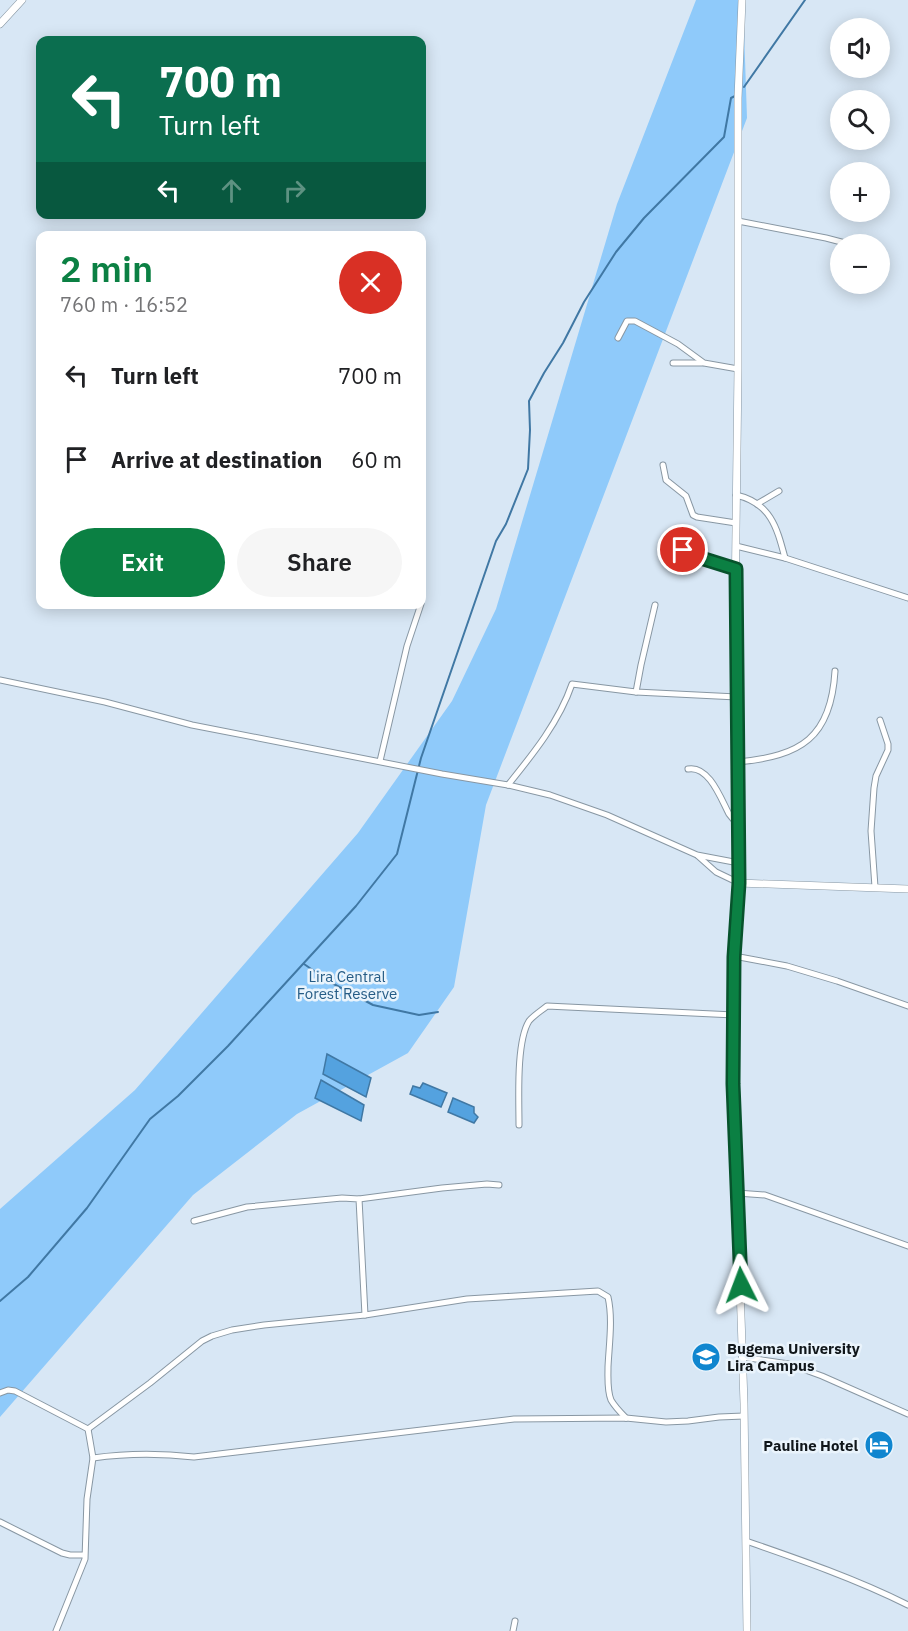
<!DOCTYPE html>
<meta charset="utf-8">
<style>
:root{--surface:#fff;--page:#f6f6f6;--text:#202124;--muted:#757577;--accent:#0b8043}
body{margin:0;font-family:"IBM Plex Sans",sans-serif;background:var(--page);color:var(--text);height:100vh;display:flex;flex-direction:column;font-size:22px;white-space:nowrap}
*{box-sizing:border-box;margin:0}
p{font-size:20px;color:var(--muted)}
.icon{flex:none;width:33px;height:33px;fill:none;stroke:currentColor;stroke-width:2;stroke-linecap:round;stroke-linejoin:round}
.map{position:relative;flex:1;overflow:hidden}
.drawer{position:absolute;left:36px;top:231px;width:390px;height:378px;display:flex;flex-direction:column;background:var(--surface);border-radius:12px;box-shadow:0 3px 15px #0003}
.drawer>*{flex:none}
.banner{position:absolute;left:36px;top:36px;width:390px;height:183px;border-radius:12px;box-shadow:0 3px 15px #0003;background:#0b6e4f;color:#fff;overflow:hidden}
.buttons{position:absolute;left:830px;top:18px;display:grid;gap:12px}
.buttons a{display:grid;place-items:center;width:60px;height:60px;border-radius:50%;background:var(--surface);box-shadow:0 3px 15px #0003;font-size:30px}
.pin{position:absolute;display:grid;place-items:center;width:51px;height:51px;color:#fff;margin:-26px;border:3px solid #fff;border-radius:50%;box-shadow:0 2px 6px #0007}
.me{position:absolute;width:66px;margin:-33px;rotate:357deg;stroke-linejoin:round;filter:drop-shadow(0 0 4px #0008)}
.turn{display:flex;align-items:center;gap:21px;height:126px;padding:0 24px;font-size:27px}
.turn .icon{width:78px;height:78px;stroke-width:2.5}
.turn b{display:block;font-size:42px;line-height:51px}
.lanes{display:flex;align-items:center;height:57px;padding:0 24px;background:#0003;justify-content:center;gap:30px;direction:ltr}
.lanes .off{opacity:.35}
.round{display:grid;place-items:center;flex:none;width:63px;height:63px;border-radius:32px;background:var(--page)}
.overview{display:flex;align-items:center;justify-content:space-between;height:102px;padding:0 24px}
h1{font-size:36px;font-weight:600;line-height:45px;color:var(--accent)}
.cta{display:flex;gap:12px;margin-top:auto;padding:12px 24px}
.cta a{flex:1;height:69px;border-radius:36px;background:var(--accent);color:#fff;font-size:24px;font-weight:600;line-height:69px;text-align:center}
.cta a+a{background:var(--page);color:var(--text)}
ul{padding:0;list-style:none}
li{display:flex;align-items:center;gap:18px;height:84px;padding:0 24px}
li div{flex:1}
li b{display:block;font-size:22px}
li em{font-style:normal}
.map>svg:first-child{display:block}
.green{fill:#8fcafa}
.water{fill:#54a2df;stroke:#4078a4;stroke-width:1.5}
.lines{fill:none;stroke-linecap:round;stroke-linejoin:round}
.stream{stroke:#4078a4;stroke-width:2}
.minor-casing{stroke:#8897a3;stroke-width:7}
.tertiary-casing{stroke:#8897a3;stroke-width:8}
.minor{stroke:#fff;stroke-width:5}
.tertiary{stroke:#fff;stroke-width:7}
.route-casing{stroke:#07532c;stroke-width:15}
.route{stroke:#0b8043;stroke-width:10}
.labels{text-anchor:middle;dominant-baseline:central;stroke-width:5;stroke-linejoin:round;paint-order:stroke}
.park-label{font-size:15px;fill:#255c86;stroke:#eaf4fc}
.poi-label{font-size:15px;font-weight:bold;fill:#10161a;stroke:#eaf4fc;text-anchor:start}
</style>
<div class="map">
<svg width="908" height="1631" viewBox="0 0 908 1631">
<rect width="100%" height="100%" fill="#d8e7f5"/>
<polygon class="green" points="696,0 743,0 747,118 486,805 454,987 408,1053 297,1114 193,1195 0,1417 0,1209 135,1090 358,833 452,701 496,609 617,204"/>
<g class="water">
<polygon points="327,1054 371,1078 366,1097 323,1074"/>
<polygon points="321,1080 364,1105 361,1121 315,1098"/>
<polygon points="423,1083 447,1093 441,1107 410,1094 413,1086 420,1088"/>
<polygon points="453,1098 474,1107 474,1113 478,1117 474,1123 448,1112"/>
</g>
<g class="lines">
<g class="stream">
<polyline points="744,87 805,0"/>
<polyline points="304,964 330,982 373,1005 419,1015 438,1012"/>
<polyline points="0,1301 28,1277 87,1208 150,1119 178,1096 228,1046 356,906 397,854 421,758 496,541 506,524 528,469 530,430 529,401 544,373 563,343 584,302 616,252 644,218 724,137 731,98 735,96"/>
</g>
<g class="minor-casing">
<g id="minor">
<polyline points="738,221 826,238 849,244"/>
<polyline points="618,338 627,321 635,321 678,344 704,363 738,369"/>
<polyline points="673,363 702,363"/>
<polyline points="663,465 666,480 686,496 693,515 697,517 736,523"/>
<path d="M736,495C771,503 777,528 785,558L908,598"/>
<polyline points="757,504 779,491"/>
<polyline points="683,532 682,546 685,553 736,569"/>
<polyline points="736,546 785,558"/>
<polyline points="0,680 105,702 192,725 442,774 508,785 550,795 607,815 697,855 739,863"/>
<polyline points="636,692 641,665 655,605"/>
<polyline points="380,761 407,646 421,604"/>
<path d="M738,762C801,756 831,738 835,671"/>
<path d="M688,769C709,765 721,799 729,814L733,819L738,823"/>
<path d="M508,785C533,754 559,722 572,684L636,692L737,697"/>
<polyline points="698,856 716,872 739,883"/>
<polyline points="875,887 871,831 874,788 876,776 888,750 888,744 880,720"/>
<polyline points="734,956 787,966 837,981 908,1006"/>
<path d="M519,1125C519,1099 516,1042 529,1021C534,1015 541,1011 547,1006L734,1015"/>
<polyline points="737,1193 765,1195 908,1246"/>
<polyline points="359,1199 442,1188 487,1184 499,1185"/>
<polyline points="194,1221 247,1207 342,1198 359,1199 365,1315"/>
<polyline points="742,1357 789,1364 822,1376 908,1414"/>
<polyline points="0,1393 8,1390 15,1391 88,1429"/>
<path d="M88,1429L93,1458C128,1453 159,1453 194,1457L514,1419L626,1418L666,1422L688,1421L719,1417L744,1416"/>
<path d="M88,1429L150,1383L202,1341L212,1336L232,1330L264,1325L365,1315L467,1299L598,1291L608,1297C613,1319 609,1345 608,1367C608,1378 607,1390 611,1400C615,1407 620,1412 626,1418"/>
<polyline points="0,1522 62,1553 70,1555 84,1555"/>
<path d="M746,1541C801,1560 856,1579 908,1605"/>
<polyline points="56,1631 85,1559 87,1499 93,1458"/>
<polyline points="513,1631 515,1621"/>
</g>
</g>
<g class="tertiary-casing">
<g id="tertiary">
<polyline points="742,0 738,98 738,369 735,610 738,762 739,883 734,956 733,1084 744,1403 747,1631"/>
<polyline points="0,24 22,0"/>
<polyline points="739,883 908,889"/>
</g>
</g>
<use href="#minor" class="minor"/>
<use href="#tertiary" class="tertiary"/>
</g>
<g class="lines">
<g class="route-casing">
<polyline id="route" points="683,550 685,553 736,569 739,883 734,957 733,1084 741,1285"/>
</g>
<use href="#route" class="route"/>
</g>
<defs>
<g id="university-disc" transform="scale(1.5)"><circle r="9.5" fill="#1086cf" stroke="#eaf4fc"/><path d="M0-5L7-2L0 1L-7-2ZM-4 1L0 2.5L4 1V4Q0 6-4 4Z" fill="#fff"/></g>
<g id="hotel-disc" transform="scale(1.5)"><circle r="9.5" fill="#1086cf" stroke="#eaf4fc"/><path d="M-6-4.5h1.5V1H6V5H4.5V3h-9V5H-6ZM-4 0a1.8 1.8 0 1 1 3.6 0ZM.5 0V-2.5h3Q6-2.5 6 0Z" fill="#fff"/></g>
</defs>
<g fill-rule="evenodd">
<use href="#university-disc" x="706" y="1357"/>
<use href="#hotel-disc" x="879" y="1445"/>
</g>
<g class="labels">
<g class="park-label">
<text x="347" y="976">Lira Central<tspan x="347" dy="17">Forest Reserve</tspan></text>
</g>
<g class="poi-label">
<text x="727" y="1348">Bugema University<tspan x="727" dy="17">Lira Campus</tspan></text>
<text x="858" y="1445" text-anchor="end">Pauline Hotel</text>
</g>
</g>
</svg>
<div class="buttons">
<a><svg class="icon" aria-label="sound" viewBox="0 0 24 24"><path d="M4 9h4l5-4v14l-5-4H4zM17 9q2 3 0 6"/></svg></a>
<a><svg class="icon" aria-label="search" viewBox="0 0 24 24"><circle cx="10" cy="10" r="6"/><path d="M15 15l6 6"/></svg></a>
<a>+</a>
<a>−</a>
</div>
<div class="pin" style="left:683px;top:550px;background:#d93025"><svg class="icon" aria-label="arrive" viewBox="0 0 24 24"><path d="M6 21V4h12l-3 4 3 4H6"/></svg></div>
<svg class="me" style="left:741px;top:1285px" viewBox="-20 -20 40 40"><path d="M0-17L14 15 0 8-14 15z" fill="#0b8043" stroke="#fff" stroke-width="4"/></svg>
<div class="banner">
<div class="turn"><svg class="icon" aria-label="left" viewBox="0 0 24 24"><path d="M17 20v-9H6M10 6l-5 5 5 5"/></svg><div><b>700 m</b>Turn left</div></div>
<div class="lanes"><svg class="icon" aria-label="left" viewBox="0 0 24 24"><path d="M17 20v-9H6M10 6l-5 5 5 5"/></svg><svg class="icon off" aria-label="ahead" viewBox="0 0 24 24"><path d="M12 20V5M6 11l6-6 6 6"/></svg><svg class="icon off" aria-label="right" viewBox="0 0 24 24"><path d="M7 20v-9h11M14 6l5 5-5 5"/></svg></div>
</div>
<section class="drawer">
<div class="overview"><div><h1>2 min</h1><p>760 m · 16:52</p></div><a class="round" style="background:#d93025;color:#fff"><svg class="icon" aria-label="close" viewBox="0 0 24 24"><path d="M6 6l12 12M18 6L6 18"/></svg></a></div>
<ul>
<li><svg class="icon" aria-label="left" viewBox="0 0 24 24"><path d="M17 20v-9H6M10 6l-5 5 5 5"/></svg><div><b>Turn left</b></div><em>700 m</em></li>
<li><svg class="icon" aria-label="arrive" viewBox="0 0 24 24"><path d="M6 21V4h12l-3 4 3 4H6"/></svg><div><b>Arrive at destination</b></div><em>60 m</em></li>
</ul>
<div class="cta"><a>Exit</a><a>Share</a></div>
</section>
</div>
